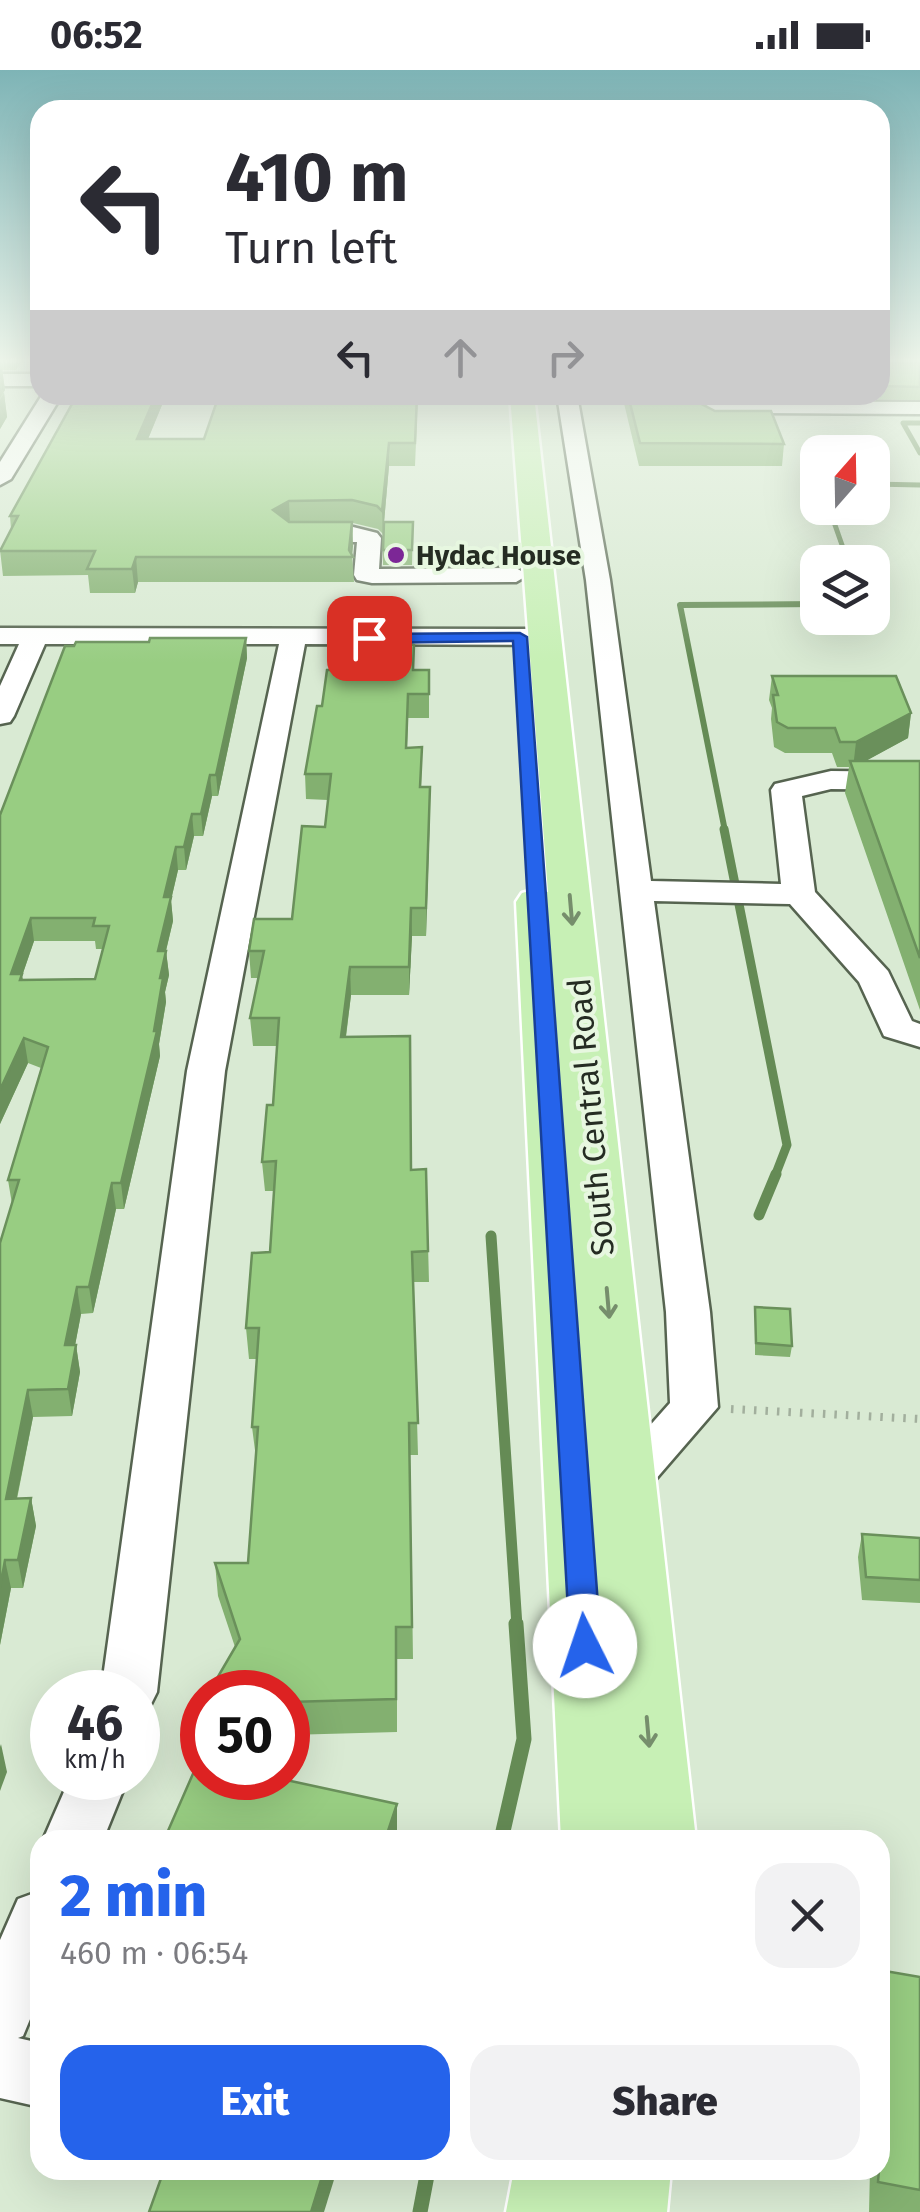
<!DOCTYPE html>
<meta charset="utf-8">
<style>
:root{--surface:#fff;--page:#f2f2f3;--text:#2b2b33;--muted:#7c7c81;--accent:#2563eb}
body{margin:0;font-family:"Fira Sans",sans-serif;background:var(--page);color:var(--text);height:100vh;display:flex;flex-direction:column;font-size:38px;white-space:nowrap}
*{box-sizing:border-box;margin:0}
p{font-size:32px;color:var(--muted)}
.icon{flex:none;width:55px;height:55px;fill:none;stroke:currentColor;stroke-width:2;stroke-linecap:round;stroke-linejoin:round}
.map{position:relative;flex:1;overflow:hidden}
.details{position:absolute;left:30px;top:1760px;width:860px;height:350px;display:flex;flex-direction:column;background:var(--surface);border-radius:30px;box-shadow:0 10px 40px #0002}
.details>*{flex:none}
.guide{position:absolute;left:30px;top:30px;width:860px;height:305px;border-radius:30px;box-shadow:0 10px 40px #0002;background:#fff;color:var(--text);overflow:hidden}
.needle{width:65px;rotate:20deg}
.controls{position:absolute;left:800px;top:365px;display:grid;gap:20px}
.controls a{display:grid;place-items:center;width:90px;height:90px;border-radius:20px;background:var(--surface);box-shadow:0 10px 40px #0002;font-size:50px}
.speed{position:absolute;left:30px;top:1600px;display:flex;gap:20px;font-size:50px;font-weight:700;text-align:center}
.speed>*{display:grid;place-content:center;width:130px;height:130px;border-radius:50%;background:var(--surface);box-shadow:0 10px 40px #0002;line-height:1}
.speed small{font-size:25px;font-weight:400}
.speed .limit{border:15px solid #d22;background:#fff;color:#111}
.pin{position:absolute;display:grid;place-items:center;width:85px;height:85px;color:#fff;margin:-42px;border-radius:20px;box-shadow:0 5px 15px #0006}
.me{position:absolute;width:110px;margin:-55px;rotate:356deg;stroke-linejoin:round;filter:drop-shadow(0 0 8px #0008)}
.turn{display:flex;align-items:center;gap:35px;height:210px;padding:0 30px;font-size:45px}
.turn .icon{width:130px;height:130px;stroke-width:2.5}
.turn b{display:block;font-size:70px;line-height:85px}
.lanes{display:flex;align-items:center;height:95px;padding:0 30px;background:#0003;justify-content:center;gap:50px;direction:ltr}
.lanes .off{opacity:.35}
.round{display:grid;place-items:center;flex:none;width:105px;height:105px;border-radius:30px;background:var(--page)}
.summary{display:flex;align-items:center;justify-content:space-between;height:170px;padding:0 30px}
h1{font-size:60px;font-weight:800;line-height:75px;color:var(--accent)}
.primary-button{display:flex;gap:20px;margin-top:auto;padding:20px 30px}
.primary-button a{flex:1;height:115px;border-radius:30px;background:var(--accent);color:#fff;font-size:40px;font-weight:800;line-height:115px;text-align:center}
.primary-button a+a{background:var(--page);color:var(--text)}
.status{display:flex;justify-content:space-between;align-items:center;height:70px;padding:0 50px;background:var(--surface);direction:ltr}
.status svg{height:28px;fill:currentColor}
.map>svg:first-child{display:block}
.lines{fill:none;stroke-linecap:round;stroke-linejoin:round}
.stream-far4{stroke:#658b55;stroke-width:5}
.stream-far3{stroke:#658b55;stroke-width:6}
.stream-far2{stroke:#658b55;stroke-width:9}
.stream-far1{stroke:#658b55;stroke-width:11}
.stream{stroke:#658b55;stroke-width:15}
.minor-casing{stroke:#566450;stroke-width:5}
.major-casing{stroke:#fff;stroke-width:5}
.path{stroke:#a2af9d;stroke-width:8;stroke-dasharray:2.5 9;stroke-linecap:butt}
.minor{fill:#fff;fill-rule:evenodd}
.major{fill:#c7f0b5;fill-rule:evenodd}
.wall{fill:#83b070;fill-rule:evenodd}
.shaded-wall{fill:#6a905b}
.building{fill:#98cd82;stroke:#6a905b;stroke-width:2.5;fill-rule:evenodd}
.oneway{stroke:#768e6c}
.route{fill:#2563eb;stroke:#184099;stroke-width:2.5}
.poi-dot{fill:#7c2796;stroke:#e7f7e0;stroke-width:4}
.labels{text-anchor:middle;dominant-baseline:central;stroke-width:8;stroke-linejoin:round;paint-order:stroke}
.far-poi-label{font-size:28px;font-weight:bold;fill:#252c23;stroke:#e7f7e0;text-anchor:start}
.street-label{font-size:32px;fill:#252c23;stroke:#e7f7e0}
</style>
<div class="status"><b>06:52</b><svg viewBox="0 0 49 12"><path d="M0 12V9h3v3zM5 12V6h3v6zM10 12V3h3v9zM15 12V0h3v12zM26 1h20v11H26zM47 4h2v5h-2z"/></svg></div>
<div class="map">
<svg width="920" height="2142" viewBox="0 0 920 2142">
<rect width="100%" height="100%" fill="#d9ead3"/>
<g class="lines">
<g class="stream-far4">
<polyline points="920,353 903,353 920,383"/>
<polyline points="872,414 920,415"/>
<polyline points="829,438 848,492"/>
</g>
<polyline class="stream-far3" points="725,761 680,535 818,534"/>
<polyline class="stream-far2" points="724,759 787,1075 775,1106"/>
<g class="stream-far1">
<polyline points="759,1145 776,1104"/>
<polyline points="491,1166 517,1556"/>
</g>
<g class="stream">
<polyline points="501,1770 524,1669 516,1554"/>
<polyline points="420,2142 428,2100"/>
</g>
<g class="minor-casing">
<g id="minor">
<rect x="0" y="304" width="40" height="12"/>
<polygon points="42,325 62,325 11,409 0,415 0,392"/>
<polygon points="557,325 577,325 610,510 651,811 781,814 771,720 775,714 831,701 920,702 920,720 831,719 802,726 815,822 888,901 912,951 920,954 920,977 884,966 859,912 790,834 654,831 710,1242 718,1337 642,1425 625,1430 608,1425 600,1412 670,1333 666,1242 586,510"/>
<path d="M718,331L920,332V344L741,343L745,352C727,365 700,360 685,344Z"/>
<polygon points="353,457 377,463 381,468 379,499 516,498 528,505 516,512 372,513 357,510 354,505 357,472 299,472 287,465 299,458"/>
<polygon points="0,558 545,559 558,567 545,575 305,574 225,1001 157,1622 149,1638 138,1642 138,1622 101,1622 187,1001 279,574 45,574 14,646 10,652 0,654 0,616 19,574 0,574"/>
<polygon points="70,1708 128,1708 103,1770 43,1770"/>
<polygon points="40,1821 40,1925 23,1966 18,1968 40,1973 40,2037 0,2028 0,1870 18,1829"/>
</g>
</g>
<g class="major-casing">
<g id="major">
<polygon points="510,325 534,325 696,1770 561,1770 516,832 522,823 537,819 548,822"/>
<polygon points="514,2100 671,2100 667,2142 506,2142"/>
</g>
</g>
<polyline class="path" points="731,1339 920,1349"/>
<use href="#minor" class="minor"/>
<use href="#major" class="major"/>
</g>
<g class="wall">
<polygon points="0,293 20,293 16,300 2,300 5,320 3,323 4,323 7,347 0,359"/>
<polygon points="880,293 920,293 920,330 804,328 802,325 880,325"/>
<path d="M77,325H418L415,396H389L384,452H413L412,495H383V464L378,459L353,453L352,485L354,512H138L135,523H90L88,505L3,506L0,480L11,459L10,446ZM164,330H217L204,369H148Z"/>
<polygon points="622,325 720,325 719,327 701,334 784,374 782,396 639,396"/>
<path d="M246,568L247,588L218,726H212L203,766H194L186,800H178L171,830L173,851L166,881L169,905L165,922L166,932L159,974L160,986L124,1139H116L93,1243L81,1244L75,1275H76L80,1302L72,1346L33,1347L17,1429L31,1428L36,1456L23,1518H11L0,1575L12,1134L8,1110L41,998L28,993L0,1054V745L149,572ZM34,871H95L96,879H103L95,909L23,910L22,906Z"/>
<polygon points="414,600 429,600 429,648 408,648 407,678 422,677 421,717 430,717 426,866 412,866 409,925 351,925 346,967 412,1100 426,1099 429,1212 413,1212 418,1385 410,1385 413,1589 397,1589 397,1662 288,1665 288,1622 235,1577 218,1526 215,1493 248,1493 256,1388 252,1357 257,1289 249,1289 246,1258 270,1182 274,1121 265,1121 262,1092 273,1035 277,976 253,976 250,948 259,908 251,908 249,881 292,849 325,757 328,730 306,729 305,704 322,636"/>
<polygon points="772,606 911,643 908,668 865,691 920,691 920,940 845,723 849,697 837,697 832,683 785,683 774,677 771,649 772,638 769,630"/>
<polygon points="755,1237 792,1276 790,1287 755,1285"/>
<polygon points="862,1464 920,1468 920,1533 862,1530 858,1487"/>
<polygon points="885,1901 920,1907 920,2142 869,2142 870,2100 880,2100 880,1922"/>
</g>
<g class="shaded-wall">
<polygon points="2,297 5,320 0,328 0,300"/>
<polygon points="4,323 7,347 0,359 0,330"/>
<polygon points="156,325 163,325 164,330 139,391 137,369"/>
<polygon points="684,325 720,325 719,327 684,340"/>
<polygon points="389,373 389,396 383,464 382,441"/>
<polygon points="289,431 290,454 273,440"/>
<polygon points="352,452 353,476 352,487 350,487"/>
<polygon points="136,487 138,512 135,523 132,499"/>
<polygon points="246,568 247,588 218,726 216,705"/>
<polygon points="911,643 908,668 853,698 856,672"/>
<polygon points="210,705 212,726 203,766 201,744"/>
<polygon points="430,717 430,742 426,866 426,838"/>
<polygon points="192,744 194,766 186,800 184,777"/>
<polygon points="176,777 178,800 171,830 173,851 160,905 158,881 164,827"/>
<polygon points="411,838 412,866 409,925 409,897"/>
<polygon points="31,848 34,871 22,906 26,928 11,904"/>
<polygon points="166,881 169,905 165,922 166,932 159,974 160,986 124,1139 121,1113 154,961 160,908"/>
<polygon points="350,897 351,925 342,996 341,967"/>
<polygon points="24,968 28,993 0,1054 0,1020"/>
<polygon points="112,1113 116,1139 93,1243 89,1217"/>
<polygon points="77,1217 81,1244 70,1302 65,1275"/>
<polygon points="76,1275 80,1302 72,1346 68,1319"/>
<polygon points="28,1320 33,1347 11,1456 6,1429"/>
<polygon points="31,1428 36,1456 23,1518 18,1490"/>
<polygon points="5,1490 11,1518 0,1575 0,1518"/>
<polygon points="1,1674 7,1702 0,1721 0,1677"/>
<polygon points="397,1734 397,1770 385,1770"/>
<polygon points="324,2100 337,2100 324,2142 311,2142"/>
</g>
<g class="building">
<polygon points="880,293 920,293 920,317 880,316"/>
<polygon points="77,325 156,325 137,369 204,369 219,325 417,325 415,373 389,373 382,441 377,436 352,430 289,431 273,440 289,452 352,452 349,480 353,487 136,487 132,499 87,499 95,481 0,481 18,446 10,446"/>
<polygon points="628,325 684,325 715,341 771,341 784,374 640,373"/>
<polygon points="384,452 413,452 412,480 383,480"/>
<path d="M150,568H246L216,705H210L201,744H192L184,777H176L164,827H171L158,881H166L160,908H163L154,961H157L121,1113H112L89,1217H77L65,1275H76L68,1319L28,1320L6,1429L31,1428L18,1490H5L0,1518V1173L19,1110H8L48,977L24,968L0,1020V745L65,576H74L76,572H149ZM31,848H95L93,856H109L95,909L20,910L22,904H11Z"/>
<polygon points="336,570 389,570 414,575 413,600 429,600 429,624 408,624 406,678 422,677 420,717 430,717 426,838 411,838 409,897 350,897 341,967 410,966 411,1100 426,1099 428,1181 412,1182 418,1353 409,1353 412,1557 396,1557 396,1629 288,1632 288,1622 209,1622 240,1569 215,1493 248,1493 258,1357 252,1357 259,1258 246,1258 252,1183 270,1182 276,1091 262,1092 267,1035 273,1035 279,948 250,948 264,881 249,881 254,849 292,849 302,756 325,757 331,704 305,704 317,636 322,636 327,600 333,600"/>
<polygon points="772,606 896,606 911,643 856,672 840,672 835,658 788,658 777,652 773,625 778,625"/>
<polygon points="850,691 920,691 920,888"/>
<polygon points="755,1237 790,1239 792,1276 756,1273"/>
<polygon points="862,1464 920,1468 920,1510 866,1507"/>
<polygon points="199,1690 202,1691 202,1708 277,1708 397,1734 385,1770 164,1770"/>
<polygon points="885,1901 920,1907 920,2120 878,2112 879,2100 880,2100"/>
<polygon points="164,2100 324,2100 311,2142 149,2142"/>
</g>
<defs><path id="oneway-shaft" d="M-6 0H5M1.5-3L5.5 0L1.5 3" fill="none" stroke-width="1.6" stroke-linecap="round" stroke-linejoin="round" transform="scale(2.5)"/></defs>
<g class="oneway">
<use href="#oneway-shaft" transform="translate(571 840) rotate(85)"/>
<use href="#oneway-shaft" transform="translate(608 1233) rotate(85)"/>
<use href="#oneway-shaft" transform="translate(648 1662) rotate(85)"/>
</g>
<linearGradient id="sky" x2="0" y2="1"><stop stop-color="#7eb4b6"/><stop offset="0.49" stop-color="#eef6eb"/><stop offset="1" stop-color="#eef6eb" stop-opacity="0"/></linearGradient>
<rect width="920" height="593" fill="url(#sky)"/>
<polygon class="route" points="520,563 527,567 601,1576 596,1585 585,1588 574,1585 570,1576 513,571 369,573 361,568 369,564"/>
<circle class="poi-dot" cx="396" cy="485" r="10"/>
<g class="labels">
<g class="far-poi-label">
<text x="416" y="485">Hydac House</text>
</g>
<g class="street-label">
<text transform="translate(591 1047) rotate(-95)">South Central Road</text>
</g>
</g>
</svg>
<div class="controls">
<a><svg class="needle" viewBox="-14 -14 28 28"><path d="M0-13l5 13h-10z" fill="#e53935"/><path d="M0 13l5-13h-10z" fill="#7c7c81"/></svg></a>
<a><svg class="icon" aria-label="layers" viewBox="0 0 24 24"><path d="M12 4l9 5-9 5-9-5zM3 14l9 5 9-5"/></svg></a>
</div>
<div class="speed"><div>46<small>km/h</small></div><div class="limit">50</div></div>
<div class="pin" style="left:369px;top:568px;background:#d93025"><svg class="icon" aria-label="arrive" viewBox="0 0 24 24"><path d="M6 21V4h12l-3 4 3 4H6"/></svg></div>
<svg class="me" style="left:585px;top:1576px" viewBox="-20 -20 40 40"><circle r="19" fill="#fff"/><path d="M0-13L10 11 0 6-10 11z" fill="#2563eb"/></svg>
<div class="guide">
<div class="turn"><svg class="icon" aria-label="left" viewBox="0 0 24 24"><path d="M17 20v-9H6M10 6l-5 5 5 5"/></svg><div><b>410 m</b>Turn left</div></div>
<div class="lanes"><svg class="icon" aria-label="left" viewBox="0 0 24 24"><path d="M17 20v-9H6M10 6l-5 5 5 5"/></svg><svg class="icon off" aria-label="ahead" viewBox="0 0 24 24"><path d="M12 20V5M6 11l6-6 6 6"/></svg><svg class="icon off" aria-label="right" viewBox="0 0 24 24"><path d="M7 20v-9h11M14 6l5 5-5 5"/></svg></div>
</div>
<section class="details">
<div class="summary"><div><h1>2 min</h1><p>460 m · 06:54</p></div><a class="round"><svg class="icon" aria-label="close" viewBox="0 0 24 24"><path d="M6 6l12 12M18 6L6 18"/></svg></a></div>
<div class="primary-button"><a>Exit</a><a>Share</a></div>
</section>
</div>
